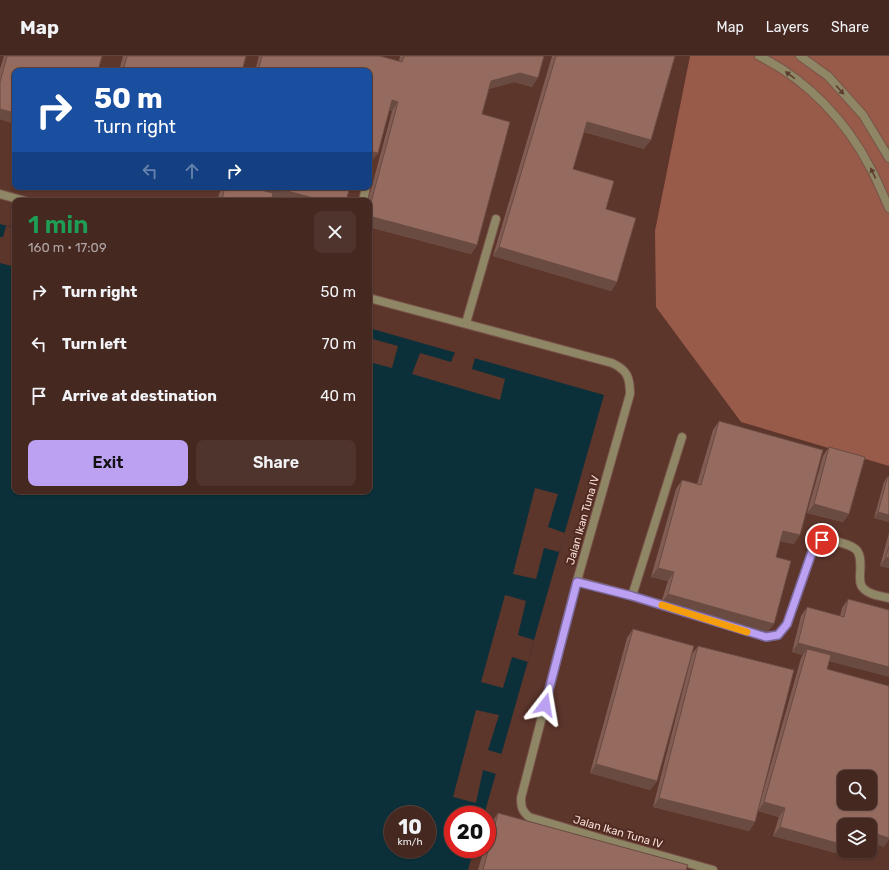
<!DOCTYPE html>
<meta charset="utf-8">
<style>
:root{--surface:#452820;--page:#4f342d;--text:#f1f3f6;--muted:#b0a6a5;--line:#5d443e;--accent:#bca0f2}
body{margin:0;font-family:Rubik,sans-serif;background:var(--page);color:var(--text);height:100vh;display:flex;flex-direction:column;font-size:15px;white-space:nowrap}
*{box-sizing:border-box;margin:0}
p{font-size:13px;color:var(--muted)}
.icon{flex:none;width:22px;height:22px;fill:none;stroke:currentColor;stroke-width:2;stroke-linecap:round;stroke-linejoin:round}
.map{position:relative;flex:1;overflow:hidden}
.drawer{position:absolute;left:12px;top:142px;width:360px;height:296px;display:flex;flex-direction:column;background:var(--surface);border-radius:8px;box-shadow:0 1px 3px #0004,0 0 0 1px var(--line)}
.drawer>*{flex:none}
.hud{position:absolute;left:12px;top:12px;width:360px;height:122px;border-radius:8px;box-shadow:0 1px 3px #0004,0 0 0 1px var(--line);background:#1a4fa0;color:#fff;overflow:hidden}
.controls{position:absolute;left:837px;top:714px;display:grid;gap:8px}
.controls a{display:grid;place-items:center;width:40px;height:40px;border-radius:8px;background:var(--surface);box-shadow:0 1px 3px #0004,0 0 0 1px var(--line);font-size:20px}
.speed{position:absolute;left:384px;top:750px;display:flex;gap:8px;font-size:20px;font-weight:700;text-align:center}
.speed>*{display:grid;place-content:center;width:52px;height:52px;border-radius:50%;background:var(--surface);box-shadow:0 1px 3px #0004,0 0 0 1px var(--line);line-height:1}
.speed small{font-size:10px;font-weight:400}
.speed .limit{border:6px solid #d22;background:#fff;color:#111}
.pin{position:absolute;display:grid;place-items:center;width:34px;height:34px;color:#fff;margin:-17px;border:2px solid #fff;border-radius:50%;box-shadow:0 1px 4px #0007}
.me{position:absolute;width:44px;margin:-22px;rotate:14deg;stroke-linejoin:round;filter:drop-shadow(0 0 3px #0008)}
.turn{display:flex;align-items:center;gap:14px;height:84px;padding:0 16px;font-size:18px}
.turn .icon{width:52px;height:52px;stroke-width:2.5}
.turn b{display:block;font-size:28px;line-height:34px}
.lanes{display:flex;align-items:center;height:38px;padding:0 16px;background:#0003;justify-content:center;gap:20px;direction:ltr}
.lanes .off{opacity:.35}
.round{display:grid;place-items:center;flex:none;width:42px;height:42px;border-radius:8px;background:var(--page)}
.headline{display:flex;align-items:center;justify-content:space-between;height:68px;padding:0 16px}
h1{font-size:24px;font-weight:600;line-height:30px;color:#1e9e55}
.action{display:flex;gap:8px;margin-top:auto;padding:8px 16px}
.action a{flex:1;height:46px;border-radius:8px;background:var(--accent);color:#111;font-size:16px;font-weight:600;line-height:46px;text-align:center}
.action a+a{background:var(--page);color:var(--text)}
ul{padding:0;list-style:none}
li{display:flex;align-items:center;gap:12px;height:52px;padding:0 16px}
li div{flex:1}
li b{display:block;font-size:15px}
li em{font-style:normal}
header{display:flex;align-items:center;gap:24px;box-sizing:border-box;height:56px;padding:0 20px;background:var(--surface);border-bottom:1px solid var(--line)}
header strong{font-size:19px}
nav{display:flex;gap:22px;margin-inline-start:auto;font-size:14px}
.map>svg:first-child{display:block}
.green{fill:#985a49}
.water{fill:#0b3039;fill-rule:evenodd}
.pier{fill:#5c352b}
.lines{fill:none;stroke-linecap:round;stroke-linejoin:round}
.service-casing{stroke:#78534a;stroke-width:10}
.service{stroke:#8e8664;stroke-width:8}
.wall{fill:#815c52}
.shaded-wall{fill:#694b42}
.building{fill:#966b5f;stroke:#694b42;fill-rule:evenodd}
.oneway{fill:#5d3d2e}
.route-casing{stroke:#7a689d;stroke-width:10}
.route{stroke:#bca0f2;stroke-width:7}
.slow{stroke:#f59e0b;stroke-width:7}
.labels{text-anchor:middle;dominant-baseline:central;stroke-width:4;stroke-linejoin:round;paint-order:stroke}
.street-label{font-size:11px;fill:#f7ded7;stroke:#512b21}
</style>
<header>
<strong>Map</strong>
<nav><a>Map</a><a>Layers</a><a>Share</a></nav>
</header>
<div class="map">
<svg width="889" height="814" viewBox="0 0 889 814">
<rect width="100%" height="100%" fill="#5c352b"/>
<polygon class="green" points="690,0 889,0 889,410 741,366 656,251 655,175"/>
<path class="water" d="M0,168L15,172V435H369V272L604,339L484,759H453V793H474L468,814H0ZM393,759H427V793H393Z"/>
<g class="pier">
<polygon points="6,170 15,172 15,211 0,207 0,181 3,181"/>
<polygon points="369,282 398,290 392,312 369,306"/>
<polygon points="455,296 475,302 472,313 505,323 500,344 412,318 420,297 451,306"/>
<polygon points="535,432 558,438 548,471 565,477 559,496 544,492 536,523 513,518"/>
<polygon points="505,539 526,545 518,579 534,584 528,606 512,601 503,632 481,626"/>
<polygon points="476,654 499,659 488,694 502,698 496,718 483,714 476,747 453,741"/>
</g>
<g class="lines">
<g class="service-casing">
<g id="service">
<path d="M759,0C808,24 847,66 871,113C878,126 883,139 889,152"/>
<polyline points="800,0 828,20 863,59 889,102"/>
<polyline points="0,138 25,145"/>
<polyline points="363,145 366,131"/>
<path d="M369,242L612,307C627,314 630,321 630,338L577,525L521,742C521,751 522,755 529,761L606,784L713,814"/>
<polyline points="466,267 496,163"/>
<path d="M577,525L632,540L766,581L778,579L787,568L813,493C817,486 822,482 830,484C858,491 862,491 860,520C860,525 860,529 863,532C869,539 881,540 889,542"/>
<polyline points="632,540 682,381"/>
</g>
</g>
<use href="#service" class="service"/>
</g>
<g class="wall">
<polygon points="4,0 102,0 15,15 15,68 0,63 0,13"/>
<polygon points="123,0 246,0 242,15 119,15"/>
<polygon points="259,0 380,0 399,5 400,0 544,0 532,31 514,26 489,33 482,58 477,189 471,198 369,171 369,145 368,145 392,55 389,54 378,97 371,106 369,105 369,15 255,15"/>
<polygon points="552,0 675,0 644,93 584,76 573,113 606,153 617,226 611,235 493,200"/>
<polygon points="223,131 350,131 272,141 271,145 217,145 220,135"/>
<polygon points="719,365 794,488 780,485 776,501 767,577 661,547 668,525 651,521 676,433 682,424 697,428 713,374"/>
<polygon points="829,391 849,458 843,466 807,457 823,400"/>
<polygon points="888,420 889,421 889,466 874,462 884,426"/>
<polygon points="889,477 889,512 880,510"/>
<polygon points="848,543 889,554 829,606 827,613 884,791 870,769 844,795 859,795 854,802 773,780 779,761 758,755 755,766 749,775 653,751 692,598 698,590 761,743 801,602 803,599 792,596 801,560 807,551 840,560 842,552"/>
<polygon points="633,573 657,725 650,734 590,717 627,582"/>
<polygon points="498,757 686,814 478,814 484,793 487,793 487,781 490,769"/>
</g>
<g class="shaded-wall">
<polygon points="520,17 538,22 532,31 514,26 485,34 491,25"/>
<polygon points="392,44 398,46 392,55 386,53"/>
<polygon points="0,53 15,57 15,68 0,63"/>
<polygon points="587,66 651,84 644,93 581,75"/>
<polygon points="369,95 378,97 371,106 369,105"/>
<polygon points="232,131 272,131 325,145 285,145"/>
<polygon points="369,160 477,189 471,198 369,171"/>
<polygon points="499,191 617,226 611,235 493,200"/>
<polygon points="814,448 849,458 843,466 807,457"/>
<polygon points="878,456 889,459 889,466 874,462"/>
<polygon points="783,475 800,479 794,488 777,484"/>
<polygon points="886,501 889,502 889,512 880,510"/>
<polygon points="658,512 674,516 668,525 651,521"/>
<polygon points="668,538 774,568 767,577 661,547"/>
<polygon points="798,587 889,611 889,621 805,599 807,593 803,599 792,596"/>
<polygon points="596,708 657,725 650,734 590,717"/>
<polygon points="659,742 755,766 749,775 653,751"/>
<polygon points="764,746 785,752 779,761 758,755"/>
<polygon points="780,771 844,789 844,795 859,795 854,802 773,780"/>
<polygon points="870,776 889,782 889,784 884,791 870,787"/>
</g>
<g class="building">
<polygon points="7,0 102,0 98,15 15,15 15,57 0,53 0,26"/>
<polygon points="127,0 246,0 242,15 123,15"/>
<polygon points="262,0 380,0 402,6 404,0 544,0 538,22 520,17 491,25 482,58 510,66 477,189 369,160 369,154 398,46 392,44 378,97 369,95 369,15 258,15"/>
<polygon points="556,0 675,0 651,84 587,66 573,113 614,125 606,153 636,162 617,226 499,191"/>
<polygon points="225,131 248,131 273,137 271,145 226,145 222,144"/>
<polygon points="272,131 350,131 346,145 325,145"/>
<polygon points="719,365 823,394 800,479 783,475 776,501 791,505 774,568 668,538 674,516 658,512 682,424 701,429"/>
<polygon points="829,391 865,401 849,458 814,448"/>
<polygon points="888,420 889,421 889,459 878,456"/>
<polygon points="889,490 889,502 886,501"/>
<polygon points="848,543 889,554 889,611 798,587 807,551 844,561"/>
<polygon points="633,573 694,590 657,725 596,708"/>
<polygon points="698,590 794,614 755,766 659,742"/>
<path d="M807,593L831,599L827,613L889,630V782L870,776V769H844V789L780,771L785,752L764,746ZM844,721H870V747H844Z"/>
<polygon points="498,757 688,809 686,814 483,814"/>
</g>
<defs><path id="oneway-solid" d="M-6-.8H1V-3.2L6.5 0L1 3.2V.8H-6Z"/></defs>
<g class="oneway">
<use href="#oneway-solid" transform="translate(790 19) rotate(-144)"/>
<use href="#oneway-solid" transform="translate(840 34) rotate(48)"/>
<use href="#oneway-solid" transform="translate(873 117) rotate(-116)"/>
</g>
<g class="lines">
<g class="route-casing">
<polyline id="route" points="545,649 577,526 632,540 766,581 778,579 787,568 813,493 817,487 822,484"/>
</g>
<use href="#route" class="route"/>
<polyline class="slow" points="662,549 747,576"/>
</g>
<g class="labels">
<g class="street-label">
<text transform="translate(583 464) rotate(-74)">Jalan Ikan Tuna IV</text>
<text transform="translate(618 776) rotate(16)">Jalan Ikan Tuna IV</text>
</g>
</g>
</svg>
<div class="controls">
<a><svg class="icon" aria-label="search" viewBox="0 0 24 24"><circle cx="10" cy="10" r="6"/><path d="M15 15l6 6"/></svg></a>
<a><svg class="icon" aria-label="layers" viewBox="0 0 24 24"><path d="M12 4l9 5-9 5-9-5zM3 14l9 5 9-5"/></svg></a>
</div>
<div class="speed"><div>10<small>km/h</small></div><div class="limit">20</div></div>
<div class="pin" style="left:822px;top:484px;background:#d93025"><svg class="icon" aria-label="arrive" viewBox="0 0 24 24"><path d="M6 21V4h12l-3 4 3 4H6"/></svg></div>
<svg class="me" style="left:545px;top:649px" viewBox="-20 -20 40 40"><path d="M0-17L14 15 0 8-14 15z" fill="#bca0f2" stroke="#fff" stroke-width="4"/></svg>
<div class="hud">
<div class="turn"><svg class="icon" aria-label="right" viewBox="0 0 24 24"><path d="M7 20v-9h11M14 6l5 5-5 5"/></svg><div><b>50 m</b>Turn right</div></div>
<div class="lanes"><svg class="icon off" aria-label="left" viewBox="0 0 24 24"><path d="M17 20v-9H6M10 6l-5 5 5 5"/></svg><svg class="icon off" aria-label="ahead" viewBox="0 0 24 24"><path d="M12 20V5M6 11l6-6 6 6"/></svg><svg class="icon" aria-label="right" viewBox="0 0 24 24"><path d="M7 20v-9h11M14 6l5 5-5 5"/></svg></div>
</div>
<section class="drawer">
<div class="headline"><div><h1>1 min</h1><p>160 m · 17:09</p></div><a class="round"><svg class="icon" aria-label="close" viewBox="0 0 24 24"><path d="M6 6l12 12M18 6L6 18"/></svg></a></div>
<ul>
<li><svg class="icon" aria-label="right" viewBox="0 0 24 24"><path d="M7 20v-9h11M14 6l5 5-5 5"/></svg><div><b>Turn right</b></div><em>50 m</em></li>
<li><svg class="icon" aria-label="left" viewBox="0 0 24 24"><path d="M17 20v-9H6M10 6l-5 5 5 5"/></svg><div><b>Turn left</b></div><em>70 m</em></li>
<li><svg class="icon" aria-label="arrive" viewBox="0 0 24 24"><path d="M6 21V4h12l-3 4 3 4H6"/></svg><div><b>Arrive at destination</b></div><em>40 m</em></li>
</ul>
<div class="action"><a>Exit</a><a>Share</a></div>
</section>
</div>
